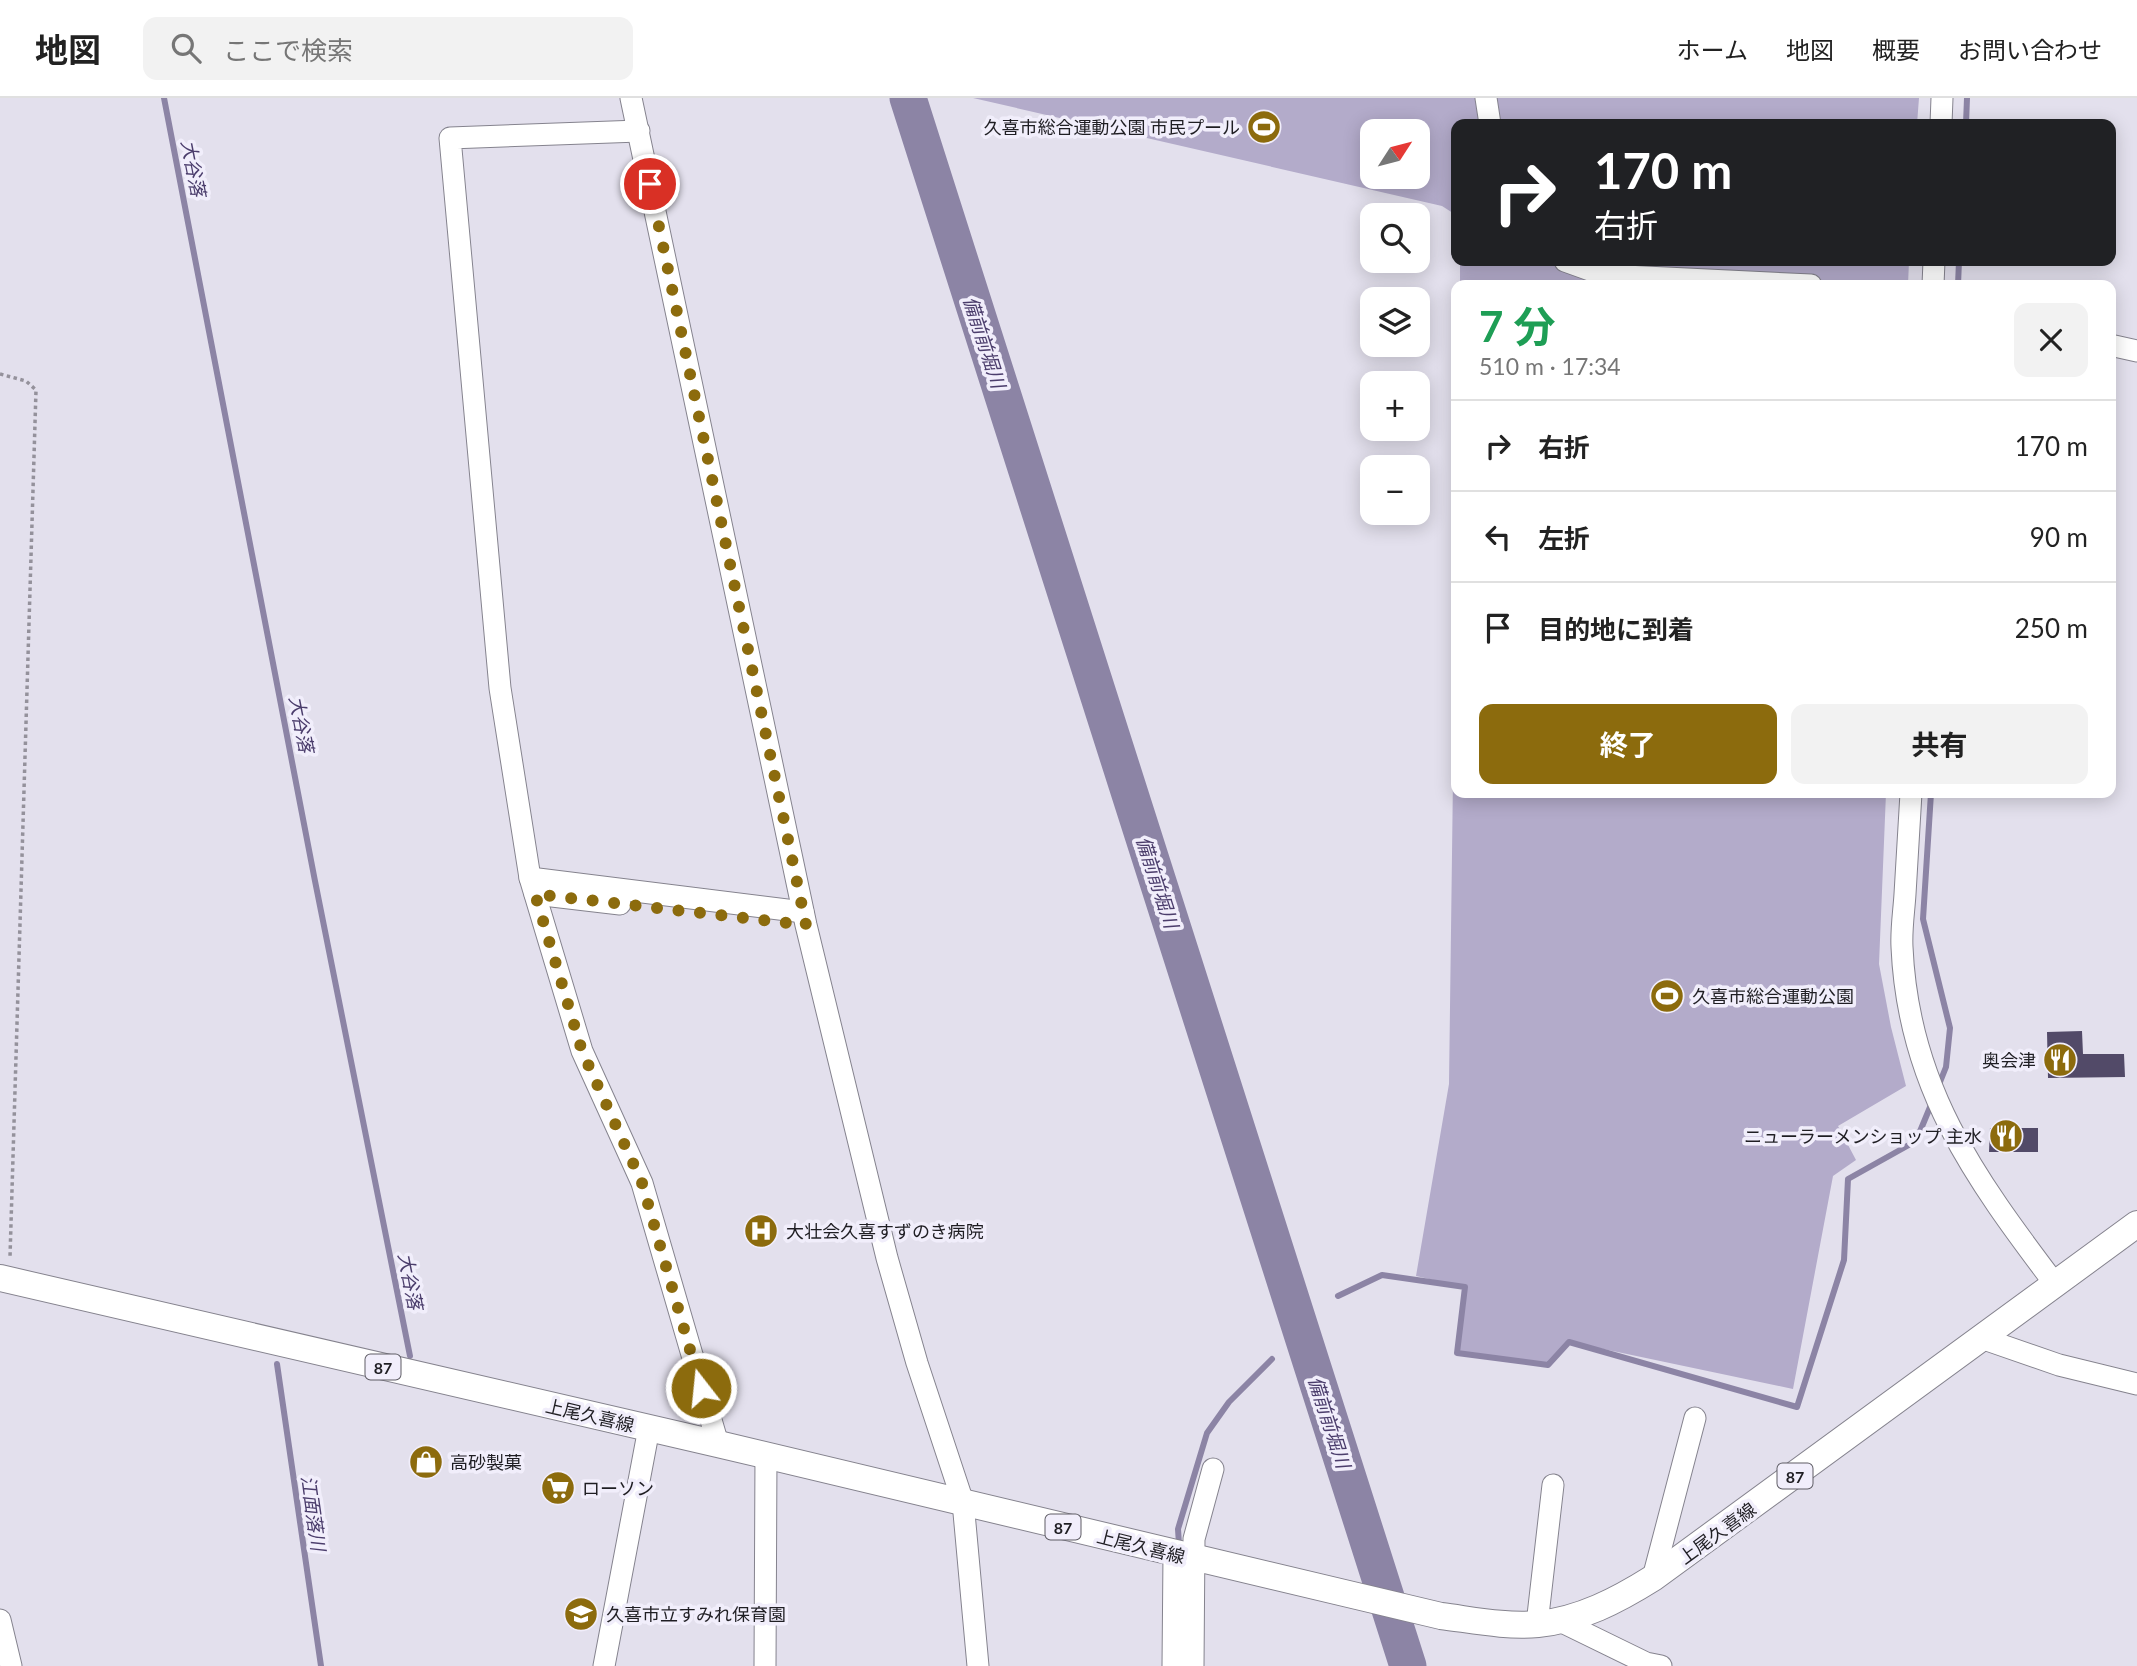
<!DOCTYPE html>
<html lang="ja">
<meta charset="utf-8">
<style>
:root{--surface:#fff;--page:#f2f2f2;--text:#222;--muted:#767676;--line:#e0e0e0;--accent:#8c6b0d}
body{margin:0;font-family:Lato,"Noto Sans JP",sans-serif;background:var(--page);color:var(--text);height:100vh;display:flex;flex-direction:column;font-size:26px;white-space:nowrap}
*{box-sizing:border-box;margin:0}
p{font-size:23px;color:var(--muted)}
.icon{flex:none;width:38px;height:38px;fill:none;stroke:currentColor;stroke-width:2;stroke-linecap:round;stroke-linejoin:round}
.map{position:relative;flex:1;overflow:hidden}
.details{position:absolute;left:1451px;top:182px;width:665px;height:518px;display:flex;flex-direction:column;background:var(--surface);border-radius:14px;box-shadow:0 4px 18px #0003}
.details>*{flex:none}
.hud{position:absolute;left:1451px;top:21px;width:665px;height:147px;border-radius:14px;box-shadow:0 4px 18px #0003;background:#202124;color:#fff;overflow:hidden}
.needle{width:46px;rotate:54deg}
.controls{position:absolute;left:1360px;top:21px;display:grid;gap:14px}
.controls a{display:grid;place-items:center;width:70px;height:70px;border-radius:14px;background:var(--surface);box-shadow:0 4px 18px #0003;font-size:35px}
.pin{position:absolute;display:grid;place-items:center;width:60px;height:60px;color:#fff;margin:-30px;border:4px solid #fff;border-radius:50%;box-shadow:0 2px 7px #0007}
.me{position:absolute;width:77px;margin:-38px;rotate:344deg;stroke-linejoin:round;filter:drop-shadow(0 0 5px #0008)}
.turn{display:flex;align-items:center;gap:24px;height:147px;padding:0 28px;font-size:32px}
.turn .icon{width:91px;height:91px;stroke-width:2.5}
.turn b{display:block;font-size:49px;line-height:60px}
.round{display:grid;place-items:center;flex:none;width:74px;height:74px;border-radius:14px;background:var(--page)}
.summary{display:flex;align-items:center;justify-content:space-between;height:119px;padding:0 28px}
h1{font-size:42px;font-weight:700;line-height:52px;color:#1e9e55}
.cta{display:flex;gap:14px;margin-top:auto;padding:14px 28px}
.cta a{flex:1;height:80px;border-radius:14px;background:var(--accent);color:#fff;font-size:28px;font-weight:700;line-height:80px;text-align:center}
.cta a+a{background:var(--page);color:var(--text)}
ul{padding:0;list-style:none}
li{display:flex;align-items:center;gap:21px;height:91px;padding:0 28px;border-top:2px solid var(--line)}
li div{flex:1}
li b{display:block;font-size:26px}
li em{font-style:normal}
header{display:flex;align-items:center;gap:42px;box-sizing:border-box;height:98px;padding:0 35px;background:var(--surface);border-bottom:2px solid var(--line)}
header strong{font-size:33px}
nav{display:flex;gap:38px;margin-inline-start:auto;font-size:24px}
.search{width:490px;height:63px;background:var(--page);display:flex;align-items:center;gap:18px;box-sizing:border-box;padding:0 24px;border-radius:14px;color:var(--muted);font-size:26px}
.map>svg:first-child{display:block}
.green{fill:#b3abca;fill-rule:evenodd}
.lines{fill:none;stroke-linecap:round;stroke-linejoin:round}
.stream{stroke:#8c84a5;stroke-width:6}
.river{stroke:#8c84a5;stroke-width:37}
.building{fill:#524a68}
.minor-casing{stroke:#85838e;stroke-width:23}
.major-casing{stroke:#85838e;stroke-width:28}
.path{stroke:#94919b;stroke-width:3.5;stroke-dasharray:3.5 3.5;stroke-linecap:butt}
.minor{stroke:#fff;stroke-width:21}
.major{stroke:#fff;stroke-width:26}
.route{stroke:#8c6b0d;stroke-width:12;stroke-dasharray:0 21.6}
.labels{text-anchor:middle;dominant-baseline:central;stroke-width:7;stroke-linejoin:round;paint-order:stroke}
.shield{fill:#f1eefb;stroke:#5e5c64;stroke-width:2}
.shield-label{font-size:16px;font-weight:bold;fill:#1f1e23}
.poi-label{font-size:18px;fill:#1f1e23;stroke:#f1eefb;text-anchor:start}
.street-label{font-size:18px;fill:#1f1e23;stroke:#f1eefb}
.water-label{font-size:19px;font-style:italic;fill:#4b3d6c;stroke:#f1eefb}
</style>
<header>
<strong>地図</strong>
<div class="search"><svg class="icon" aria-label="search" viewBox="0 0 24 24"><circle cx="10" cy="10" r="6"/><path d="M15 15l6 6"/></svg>ここで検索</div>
<nav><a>ホーム</a><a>地図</a><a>概要</a><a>お問い合わせ</a></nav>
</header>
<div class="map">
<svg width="2137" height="1568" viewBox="0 0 2137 1568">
<rect width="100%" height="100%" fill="#e3e0ed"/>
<g class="green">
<path d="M973,0H1919L1917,26H1456V117L1442,108ZM1372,33H1418V79H1372Z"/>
<polygon points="1460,163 1909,163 1908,187 1460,187"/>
<polygon points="1456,450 1456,695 1886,695 1879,866 1891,929 1906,988 1838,1028 1856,1062 1833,1078 1793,1291 1570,1244 1548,1267 1457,1255 1464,1189 1416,1178 1449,986"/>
</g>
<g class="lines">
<g class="stream">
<polyline points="164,0 315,783 410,1258"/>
<polyline points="1966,26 1967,0"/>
<polyline points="1958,187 1959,163"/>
<polyline points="1931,695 1923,821 1950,930 1946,969 1938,989"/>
<polyline points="1338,1198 1382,1177 1465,1189 1457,1255 1548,1267 1569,1244 1797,1309 1844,1162 1848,1081 1916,1043 1933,1002"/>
<polyline points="277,1266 321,1568"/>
<polyline points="1179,1446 1178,1431 1207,1335 1229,1304 1272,1261"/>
</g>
<polyline class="river" points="908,0 1408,1568"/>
</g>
<g class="building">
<polygon points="2082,933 2083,956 2124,956 2125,979 2048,980 2047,934"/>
<polygon points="1990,1030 2038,1030 2038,1054 1989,1054"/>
</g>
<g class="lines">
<g class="minor-casing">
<g id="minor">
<polyline points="631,0 806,827 887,1160 917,1265 963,1404 978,1568"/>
<polyline points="1486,0 1490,26"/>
<polyline points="1941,26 1942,0"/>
<polyline points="639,33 450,40 500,590 530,780 582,953 642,1085 718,1346"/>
<polyline points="1565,163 1604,177 1811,187"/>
<polyline points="1933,187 1934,163"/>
<polyline points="2110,247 2137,253"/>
<path d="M1911,695C1909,728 1907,762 1905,796C1904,813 1901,831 1902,849C1908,988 1974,1079 2055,1186"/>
<polyline points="530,780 803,814"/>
<polyline points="535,796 620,806"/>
<polyline points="1981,1240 2059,1267 2137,1286"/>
<polyline points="1653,1480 1695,1320"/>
<polyline points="0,1522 11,1568"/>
<polyline points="1560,1523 1646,1565 1661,1568"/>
<polyline points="1537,1526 1553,1387"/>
<polyline points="604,1568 649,1330"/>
<polyline points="765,1568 766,1357"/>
<polyline points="1173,1568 1174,1456"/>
<polyline points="1193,1568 1194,1441 1213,1371"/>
</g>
</g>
<g class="major-casing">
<path id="major" d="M0,1180L718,1346L1441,1518C1473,1522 1506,1529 1538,1526C1580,1522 1618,1502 1653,1480L2137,1126"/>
</g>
<polyline class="path" points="0,276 26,283 36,292 10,1159"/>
<use href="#minor" class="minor"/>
<use href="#major" class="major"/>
</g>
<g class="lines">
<polyline class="route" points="650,86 806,827 535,796 582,953 642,1085 701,1290"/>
</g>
<defs>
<g id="stadium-disc" transform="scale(1.75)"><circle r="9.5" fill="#8c6b0d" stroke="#f1eefb"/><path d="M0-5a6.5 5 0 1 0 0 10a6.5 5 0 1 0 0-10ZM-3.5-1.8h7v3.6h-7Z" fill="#fff"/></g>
<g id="restaurant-disc" transform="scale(1.75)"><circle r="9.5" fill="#8c6b0d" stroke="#f1eefb"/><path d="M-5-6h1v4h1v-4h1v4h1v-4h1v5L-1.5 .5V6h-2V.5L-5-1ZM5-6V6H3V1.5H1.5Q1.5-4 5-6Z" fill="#fff"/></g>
<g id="hospital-disc" transform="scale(1.75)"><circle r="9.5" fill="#8c6b0d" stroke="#f1eefb"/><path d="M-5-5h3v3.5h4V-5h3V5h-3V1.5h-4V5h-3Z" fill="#fff"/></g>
<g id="shop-disc" transform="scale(1.75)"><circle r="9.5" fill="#8c6b0d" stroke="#f1eefb"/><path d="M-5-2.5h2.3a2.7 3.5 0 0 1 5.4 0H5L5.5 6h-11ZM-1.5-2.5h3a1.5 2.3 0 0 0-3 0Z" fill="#fff"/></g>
<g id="supermarket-disc" transform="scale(1.75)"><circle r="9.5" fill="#8c6b0d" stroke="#f1eefb"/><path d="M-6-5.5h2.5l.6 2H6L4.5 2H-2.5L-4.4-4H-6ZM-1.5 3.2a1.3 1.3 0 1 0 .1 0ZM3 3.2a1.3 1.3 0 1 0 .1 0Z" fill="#fff"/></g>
<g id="school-disc" transform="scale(1.75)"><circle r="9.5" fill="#8c6b0d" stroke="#f1eefb"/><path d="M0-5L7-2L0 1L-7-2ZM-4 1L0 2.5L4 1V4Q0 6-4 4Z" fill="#fff"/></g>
</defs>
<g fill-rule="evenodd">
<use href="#stadium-disc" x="1264" y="29"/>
<use href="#stadium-disc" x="1667" y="898"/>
<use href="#restaurant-disc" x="2060" y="962"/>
<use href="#restaurant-disc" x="2006" y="1038"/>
<use href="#hospital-disc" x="761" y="1133"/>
<use href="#shop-disc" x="426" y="1364"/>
<use href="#supermarket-disc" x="558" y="1390"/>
<use href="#school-disc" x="581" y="1516"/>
</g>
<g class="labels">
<g class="shield">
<rect x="365.5" y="1256.5" width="35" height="25" rx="5"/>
<rect x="1777.5" y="1365.5" width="35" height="25" rx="5"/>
<rect x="1045.5" y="1416.5" width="35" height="25" rx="5"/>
</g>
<g class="shield-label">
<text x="383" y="1269">87</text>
<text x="1795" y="1378">87</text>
<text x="1063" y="1429">87</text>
</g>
<g class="poi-label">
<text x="1240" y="29" text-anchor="end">久喜市総合運動公園 市民プール</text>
<text x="1692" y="898">久喜市総合運動公園</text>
<text x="2036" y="962" text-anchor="end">奥会津</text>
<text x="1982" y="1038" text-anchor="end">ニューラーメンショップ 主水</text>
<text x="786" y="1133">大壮会久喜すずのき病院</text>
<text x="450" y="1364">高砂製菓</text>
<text x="582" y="1390">ローソン</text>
<text x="606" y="1516">久喜市立すみれ保育園</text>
</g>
<g class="street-label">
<text transform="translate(590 1317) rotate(13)">上尾久喜線</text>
<text transform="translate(1717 1435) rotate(-36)">上尾久喜線</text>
<text transform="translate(1141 1448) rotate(14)">上尾久喜線</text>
</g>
<g class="water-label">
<text transform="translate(194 70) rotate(79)">大谷落</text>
<text transform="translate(985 244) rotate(72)">備前前堀川</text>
<text transform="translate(302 626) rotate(79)">大谷落</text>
<text transform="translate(1158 784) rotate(72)">備前前堀川</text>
<text transform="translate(411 1183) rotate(79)">大谷落</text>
<text transform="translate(1330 1324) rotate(72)">備前前堀川</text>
<text transform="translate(314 1415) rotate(82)">江面落川</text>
</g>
</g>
</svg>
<div class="controls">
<a><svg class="needle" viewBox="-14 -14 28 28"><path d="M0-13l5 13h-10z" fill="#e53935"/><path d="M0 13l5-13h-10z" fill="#767676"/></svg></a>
<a><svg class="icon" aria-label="search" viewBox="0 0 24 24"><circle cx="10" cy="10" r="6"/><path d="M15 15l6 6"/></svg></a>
<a><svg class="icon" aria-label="layers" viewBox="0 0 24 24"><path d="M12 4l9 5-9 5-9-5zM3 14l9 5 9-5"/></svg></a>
<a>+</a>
<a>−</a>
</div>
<div class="pin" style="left:650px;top:86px;background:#d93025"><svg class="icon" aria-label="arrive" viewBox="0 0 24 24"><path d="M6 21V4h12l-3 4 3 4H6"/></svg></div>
<svg class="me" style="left:701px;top:1290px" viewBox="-20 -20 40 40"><circle r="17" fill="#8c6b0d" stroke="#fff" stroke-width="3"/><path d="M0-11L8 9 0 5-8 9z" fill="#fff"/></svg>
<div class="hud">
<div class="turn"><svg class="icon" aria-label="right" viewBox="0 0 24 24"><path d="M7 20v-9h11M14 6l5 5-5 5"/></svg><div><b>170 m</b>右折</div></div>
</div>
<section class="details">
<div class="summary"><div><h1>7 分</h1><p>510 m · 17:34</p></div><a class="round"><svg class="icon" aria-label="close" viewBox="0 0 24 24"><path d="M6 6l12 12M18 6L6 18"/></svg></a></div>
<ul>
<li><svg class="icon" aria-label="right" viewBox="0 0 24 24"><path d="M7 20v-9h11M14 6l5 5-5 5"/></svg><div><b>右折</b></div><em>170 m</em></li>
<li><svg class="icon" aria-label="left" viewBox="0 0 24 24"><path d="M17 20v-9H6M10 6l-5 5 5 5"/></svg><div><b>左折</b></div><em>90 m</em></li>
<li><svg class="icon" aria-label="arrive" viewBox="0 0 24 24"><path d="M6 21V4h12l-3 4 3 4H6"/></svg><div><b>目的地に到着</b></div><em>250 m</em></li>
</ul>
<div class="cta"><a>終了</a><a>共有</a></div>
</section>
</div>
